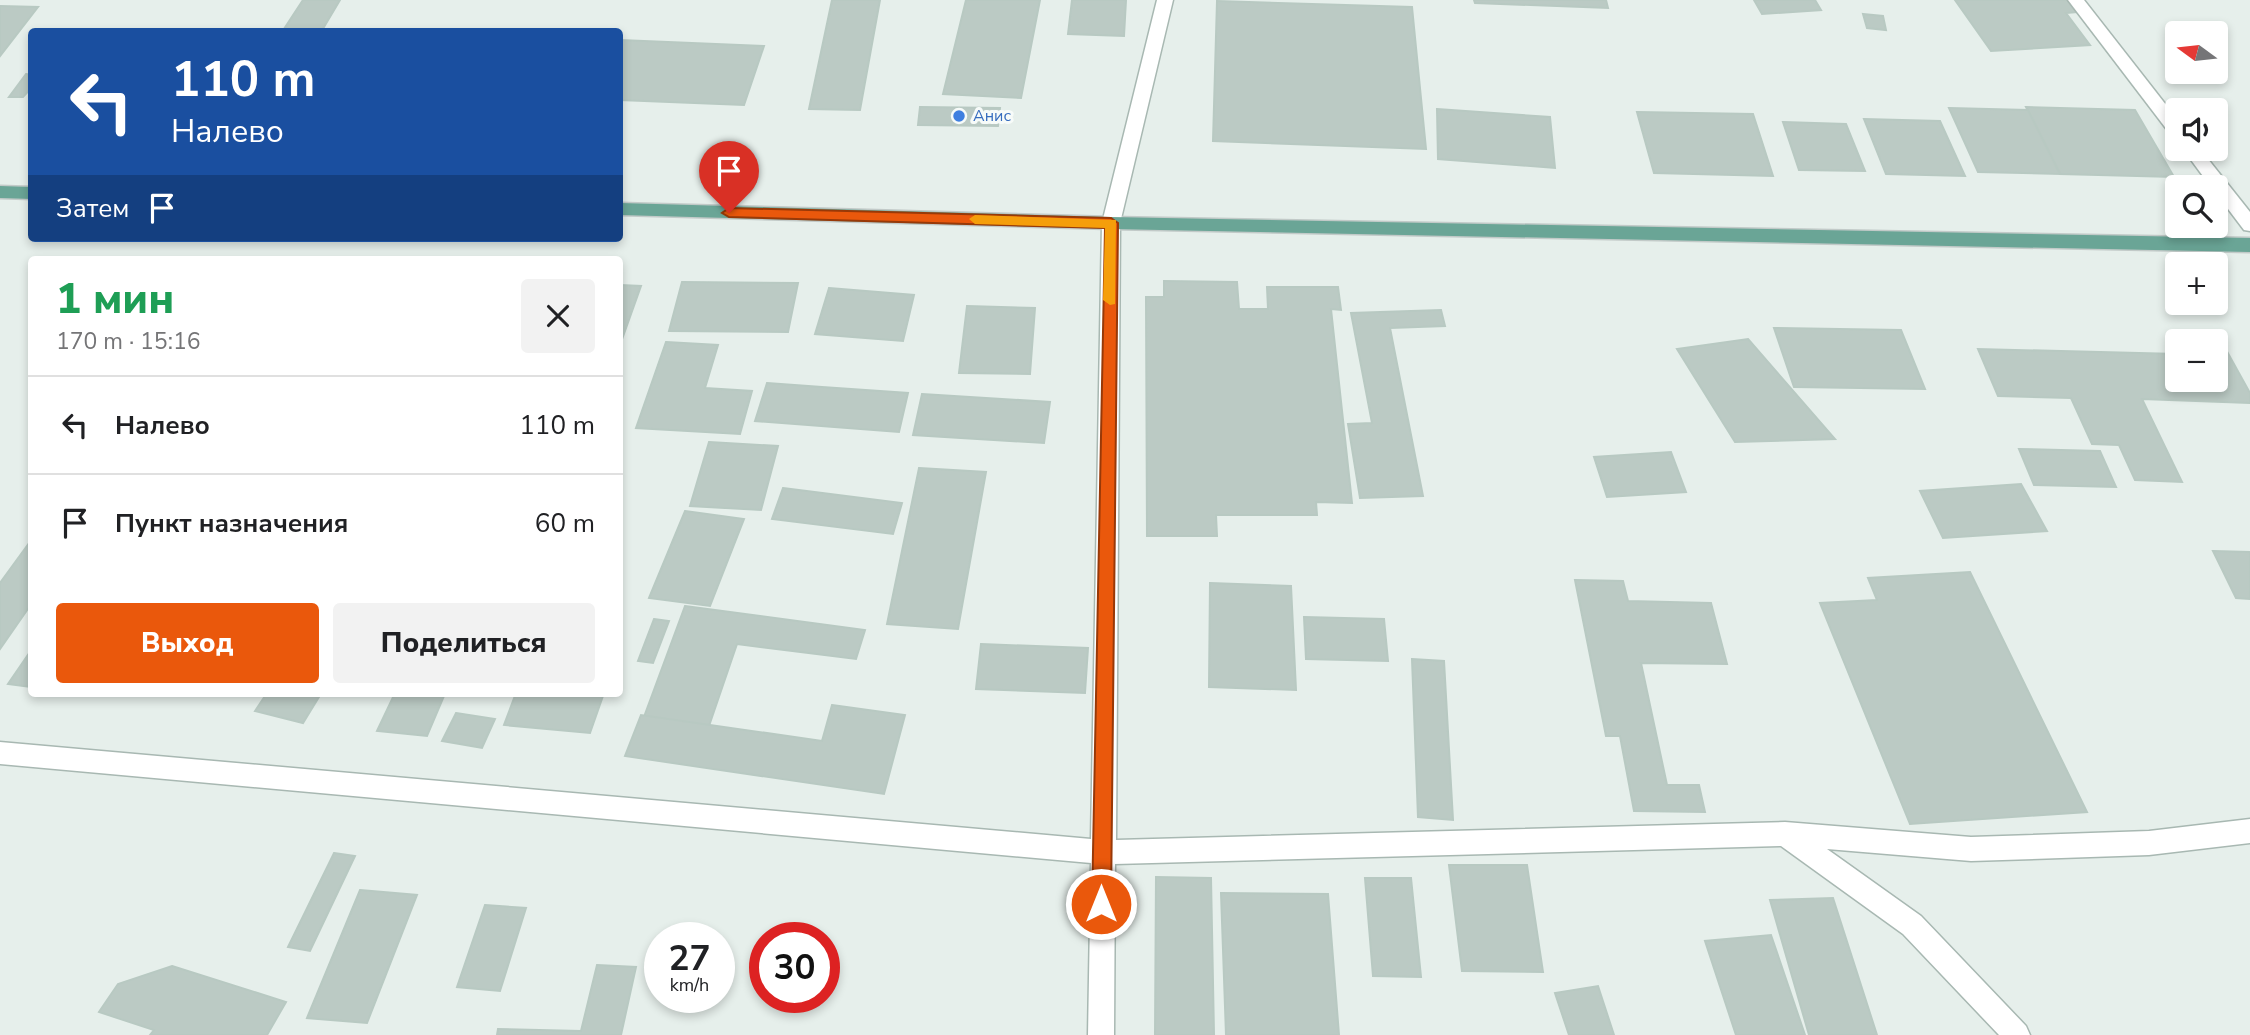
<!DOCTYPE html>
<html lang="ru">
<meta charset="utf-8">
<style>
:root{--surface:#fff;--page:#f2f2f2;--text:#202124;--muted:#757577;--line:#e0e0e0;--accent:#ea580c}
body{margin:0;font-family:"Nunito Sans",sans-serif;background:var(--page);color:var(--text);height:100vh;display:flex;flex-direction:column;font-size:26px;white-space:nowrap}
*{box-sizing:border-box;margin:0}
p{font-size:23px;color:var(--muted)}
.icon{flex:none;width:38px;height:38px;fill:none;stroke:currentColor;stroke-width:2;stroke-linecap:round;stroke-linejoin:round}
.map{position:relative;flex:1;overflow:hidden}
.sheet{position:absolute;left:28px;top:256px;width:595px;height:441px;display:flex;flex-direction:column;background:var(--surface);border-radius:7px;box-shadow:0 4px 10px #0003}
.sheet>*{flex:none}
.banner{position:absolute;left:28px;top:28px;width:595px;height:214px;border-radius:7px;box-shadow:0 4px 10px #0003;background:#1a4fa0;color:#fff;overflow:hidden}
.needle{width:46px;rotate:285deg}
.fabs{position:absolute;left:2165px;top:21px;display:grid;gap:14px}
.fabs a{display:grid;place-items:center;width:63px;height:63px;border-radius:7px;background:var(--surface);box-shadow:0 4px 10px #0003;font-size:35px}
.speed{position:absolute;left:644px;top:922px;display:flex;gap:14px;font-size:35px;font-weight:700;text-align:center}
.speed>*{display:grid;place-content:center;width:91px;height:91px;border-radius:50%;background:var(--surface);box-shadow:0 4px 10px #0003;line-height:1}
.speed small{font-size:18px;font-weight:400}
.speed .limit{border:10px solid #d22;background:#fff;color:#111}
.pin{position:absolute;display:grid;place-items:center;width:60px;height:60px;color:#fff;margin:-72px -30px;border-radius:50% 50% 50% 0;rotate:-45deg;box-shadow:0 0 7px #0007}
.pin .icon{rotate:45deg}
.me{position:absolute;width:77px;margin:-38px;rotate:0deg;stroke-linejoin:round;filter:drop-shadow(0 0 5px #0008)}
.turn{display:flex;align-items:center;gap:24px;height:147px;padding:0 28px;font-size:32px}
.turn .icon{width:91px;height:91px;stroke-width:2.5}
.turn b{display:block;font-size:49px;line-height:60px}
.then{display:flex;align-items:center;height:66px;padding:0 28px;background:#0003;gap:14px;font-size:26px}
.round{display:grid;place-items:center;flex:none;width:74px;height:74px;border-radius:7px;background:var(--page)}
.summary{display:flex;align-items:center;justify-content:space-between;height:119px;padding:0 28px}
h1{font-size:42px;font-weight:800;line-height:52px;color:#1e9e55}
.cta{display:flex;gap:14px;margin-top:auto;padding:14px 28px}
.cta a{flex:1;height:80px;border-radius:7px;background:var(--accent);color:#fff;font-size:28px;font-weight:800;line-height:80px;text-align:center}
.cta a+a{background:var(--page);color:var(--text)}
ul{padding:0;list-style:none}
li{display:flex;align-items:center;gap:21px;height:98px;padding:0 28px;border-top:2px solid var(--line)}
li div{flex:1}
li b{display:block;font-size:26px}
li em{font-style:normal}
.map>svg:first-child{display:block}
.building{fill:#bbcac4;stroke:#b8c9c2;stroke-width:2}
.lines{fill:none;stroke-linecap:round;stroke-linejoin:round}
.minor-casing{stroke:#a8b8b2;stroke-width:3}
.major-casing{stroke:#c2cac8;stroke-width:3}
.minor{fill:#fff;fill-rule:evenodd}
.major{fill:#6aa596;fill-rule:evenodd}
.route{fill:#ea580c;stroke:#983908;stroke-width:2}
.slow{fill:#f59e0b}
.shop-dot{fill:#3f7fe0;stroke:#f7fbf9;stroke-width:2.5}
.labels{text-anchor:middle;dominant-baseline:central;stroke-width:6;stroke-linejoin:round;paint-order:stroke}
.far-shop-label{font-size:16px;fill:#366cbe;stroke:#f7fbf9;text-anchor:start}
</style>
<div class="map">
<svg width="2250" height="1035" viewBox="0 0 2250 1035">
<rect width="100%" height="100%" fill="#e6efeb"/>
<g class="building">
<polygon points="303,0 340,0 321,32 282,32"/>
<polygon points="832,0 880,0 860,110 809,109"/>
<polygon points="966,0 1040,0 1021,98 943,94"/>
<polygon points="1072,0 1126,0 1124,36 1068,34"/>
<polygon points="1474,0 1606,0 1608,8 1475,3"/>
<polygon points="1754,0 1815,0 1821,10 1762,14"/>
<polygon points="1955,0 2070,0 2079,12 2066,13 2090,45 1991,51"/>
<polygon points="1217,1 1412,7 1426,149 1213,141"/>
<polygon points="0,6 38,7 0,56"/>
<polygon points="1863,14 1883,16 1886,30 1867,28"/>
<polygon points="620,40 764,46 744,105 620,100"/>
<polygon points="26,74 32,75 32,87 23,97 9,97"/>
<polygon points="920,107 1000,108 998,126 918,125"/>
<polygon points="2026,107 2135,110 2174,177 2060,174"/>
<polygon points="1949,108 2028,110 2060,174 1978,172"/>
<polygon points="1437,109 1550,117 1555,168 1438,159"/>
<polygon points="1637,112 1753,114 1773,176 1654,173"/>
<polygon points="1864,119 1940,121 1965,176 1886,174"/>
<polygon points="1783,122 1846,124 1865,171 1799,170"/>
<polygon points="1164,281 1237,282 1239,309 1268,309 1267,287 1338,287 1341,310 1331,309 1352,503 1316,502 1317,515 1216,515 1217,536 1147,536 1146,297 1164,297"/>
<polygon points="682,282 798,283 788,332 669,331"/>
<polygon points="620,285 641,286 620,345"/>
<polygon points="829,288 914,295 903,341 815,334"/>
<polygon points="967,306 1035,308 1030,374 959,373"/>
<polygon points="1441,310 1445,326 1390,328 1423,496 1360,498 1348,424 1372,423 1351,313"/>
<polygon points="1774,328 1901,330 1925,389 1794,387"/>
<polygon points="2168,336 2219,337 2250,393 2250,403 2142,399 2182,482 2135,480 2119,445 2092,444 2071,398 1998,396 1978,349 2177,354 2177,380 2216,380 2216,341 2177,341 2177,353"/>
<polygon points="1748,339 1835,439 1735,442 1677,349"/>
<polygon points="666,342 718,345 705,388 752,391 740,434 636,428"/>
<polygon points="767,383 822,387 908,393 899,432 755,421"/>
<polygon points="922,394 1050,402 1044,443 913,435"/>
<polygon points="709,442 778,446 761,510 690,506"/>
<polygon points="2019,449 2100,451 2116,487 2034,485"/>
<polygon points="1671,452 1686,492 1607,497 1594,457"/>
<polygon points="919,468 986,472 958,629 887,624"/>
<polygon points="2021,484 2047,531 1943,538 1920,491"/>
<polygon points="783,488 902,503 893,534 772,519"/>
<polygon points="685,511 744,519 710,606 649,598"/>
<polygon points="32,539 32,603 0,649 0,583"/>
<polygon points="2213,551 2250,552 2250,599 2236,598"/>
<polygon points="1970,572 2087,812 1910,824 1820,603 1877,600 1868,578"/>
<polygon points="1575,580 1623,581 1628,601 1711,603 1727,664 1641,663 1667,785 1699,785 1705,812 1634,811 1620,736 1606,736"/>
<polygon points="1210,583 1291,586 1296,690 1209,687"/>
<polygon points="685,606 865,630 856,659 737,644 709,726 644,717"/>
<polygon points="1304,617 1384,619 1388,661 1306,659"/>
<polygon points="654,619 669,621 653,663 638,661"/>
<polygon points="981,644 1088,648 1085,693 976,689"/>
<polygon points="32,649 32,687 8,684"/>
<polygon points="1412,659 1444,661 1453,820 1418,817"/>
<polygon points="267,693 303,693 319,697 303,723 255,711"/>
<polygon points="395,693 444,696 427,736 377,731"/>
<polygon points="516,693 604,693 590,733 504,725"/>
<polygon points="832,705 905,715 884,794 625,756 641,715 822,741"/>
<polygon points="456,713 495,719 482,748 442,741"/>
<polygon points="334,853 355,856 310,951 288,947"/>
<polygon points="1449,865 1527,865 1543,972 1462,971"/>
<polygon points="1156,877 1211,878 1214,1035 1155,1035"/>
<polygon points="1365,878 1411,878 1421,977 1373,976"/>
<polygon points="360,890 417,895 367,1023 307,1018"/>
<polygon points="1221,893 1328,894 1339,1035 1226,1035"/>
<polygon points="1833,898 1877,1035 1809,1035 1770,900"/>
<polygon points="485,905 526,908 500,991 457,987"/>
<polygon points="1771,935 1805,1035 1736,1035 1705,941"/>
<polygon points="597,965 636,967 621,1035 497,1035 498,1029 581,1031"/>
<polygon points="172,966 286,1002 267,1035 150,1035 154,1030 99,1012 118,984"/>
<polygon points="1598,986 1614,1035 1569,1035 1555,993"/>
</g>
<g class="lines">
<g class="minor-casing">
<g id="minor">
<polygon points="1157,0 1173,0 1120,223 1116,840 1785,822 1971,837 2149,831 2250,819 2250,843 2149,855 1971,861 1827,849 1921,916 2026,1026 2030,1035 1999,1035 1903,934 1781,846 1115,864 1114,1035 1088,1035 1091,863 0,764 0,742 1091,839 1102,223"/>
<polygon points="2068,0 2084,0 2177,119 2177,137 2171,135"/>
<polygon points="2183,149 2200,149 2250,212 2250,231 2244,230 2216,193 2216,187 2211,187"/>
</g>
</g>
<g class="major-casing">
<g id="major">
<polygon points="0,186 32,187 32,199 0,198"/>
<polygon points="620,203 1111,217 2250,238 2250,252 1111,229 620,215"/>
</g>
</g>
<use href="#minor" class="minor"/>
<use href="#major" class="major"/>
</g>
<polygon class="route" points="729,208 1111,218 1118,223 1111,904 1108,911 1101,914 1095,911 1092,904 1105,228 729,217 722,213"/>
<polygon class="slow" points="975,215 1116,220 1115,304 1110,305 1103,300 1105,228 975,224 969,219"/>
<circle class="shop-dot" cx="959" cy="116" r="7"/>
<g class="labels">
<g class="far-shop-label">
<text x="973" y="116">Анис</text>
</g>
</g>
</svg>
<div class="fabs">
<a><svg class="needle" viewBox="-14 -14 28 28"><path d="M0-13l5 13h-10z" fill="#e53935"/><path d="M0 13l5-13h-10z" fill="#757577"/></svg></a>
<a><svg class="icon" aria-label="sound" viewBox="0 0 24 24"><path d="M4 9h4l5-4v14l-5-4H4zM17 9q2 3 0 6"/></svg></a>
<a><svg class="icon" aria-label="search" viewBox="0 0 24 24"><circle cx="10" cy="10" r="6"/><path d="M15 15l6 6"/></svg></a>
<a>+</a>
<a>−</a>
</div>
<div class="speed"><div>27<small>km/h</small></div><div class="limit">30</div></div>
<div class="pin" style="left:729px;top:213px;background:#d93025"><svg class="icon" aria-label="arrive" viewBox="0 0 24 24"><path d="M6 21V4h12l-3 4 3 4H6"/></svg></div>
<svg class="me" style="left:1101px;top:904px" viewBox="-20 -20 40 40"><circle r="17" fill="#ea580c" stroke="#fff" stroke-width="3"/><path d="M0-11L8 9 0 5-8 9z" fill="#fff"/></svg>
<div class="banner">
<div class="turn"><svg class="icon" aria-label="left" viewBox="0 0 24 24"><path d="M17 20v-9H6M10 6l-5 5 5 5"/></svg><div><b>110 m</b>Налево</div></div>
<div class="then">Затем<svg class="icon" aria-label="arrive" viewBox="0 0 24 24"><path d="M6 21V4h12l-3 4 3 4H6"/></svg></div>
</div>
<section class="sheet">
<div class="summary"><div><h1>1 мин</h1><p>170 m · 15:16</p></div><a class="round"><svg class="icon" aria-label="close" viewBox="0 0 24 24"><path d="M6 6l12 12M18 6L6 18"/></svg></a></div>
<ul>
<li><svg class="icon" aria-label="left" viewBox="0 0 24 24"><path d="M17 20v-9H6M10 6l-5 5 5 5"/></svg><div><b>Налево</b></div><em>110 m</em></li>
<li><svg class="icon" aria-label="arrive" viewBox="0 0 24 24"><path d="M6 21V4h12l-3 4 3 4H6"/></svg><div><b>Пункт назначения</b></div><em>60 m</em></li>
</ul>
<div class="cta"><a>Выход</a><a>Поделиться</a></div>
</section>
</div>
